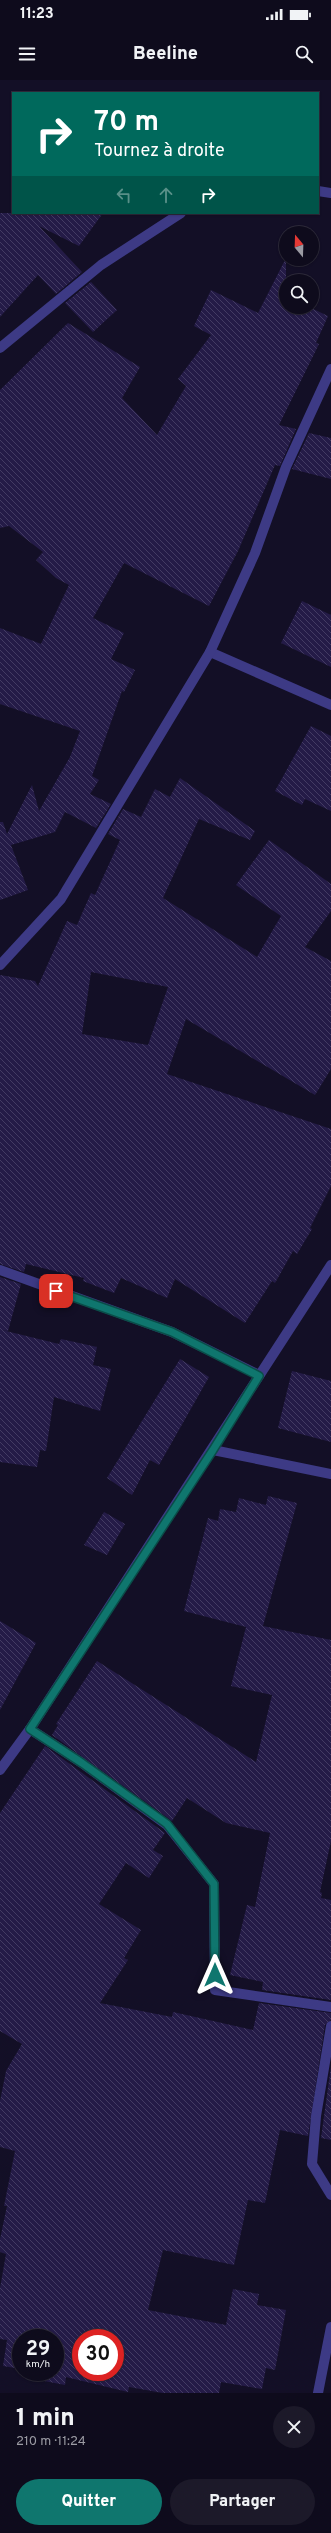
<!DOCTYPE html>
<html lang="fr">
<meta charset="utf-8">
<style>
:root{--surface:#0e0b1c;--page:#1c1929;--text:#f1f3f6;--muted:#9b9ba3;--line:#2e2b3b;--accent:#0f766e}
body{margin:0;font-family:Overpass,sans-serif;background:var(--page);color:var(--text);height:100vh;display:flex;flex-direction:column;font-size:15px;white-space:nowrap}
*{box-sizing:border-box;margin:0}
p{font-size:13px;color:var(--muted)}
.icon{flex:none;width:22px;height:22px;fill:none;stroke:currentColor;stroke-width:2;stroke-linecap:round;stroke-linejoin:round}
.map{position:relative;height:2313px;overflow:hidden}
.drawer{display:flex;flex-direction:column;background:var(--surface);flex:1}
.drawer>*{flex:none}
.banner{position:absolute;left:12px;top:12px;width:307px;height:122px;border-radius:0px;box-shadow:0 1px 3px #0004,0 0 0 1px var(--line);background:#00695c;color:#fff;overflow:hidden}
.needle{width:26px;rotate:341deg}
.tools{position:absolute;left:279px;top:146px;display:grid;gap:8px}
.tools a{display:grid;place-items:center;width:40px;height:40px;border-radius:50%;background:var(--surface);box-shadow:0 1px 3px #0004,0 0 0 1px var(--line);font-size:20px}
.speed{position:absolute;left:12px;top:2249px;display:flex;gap:8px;font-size:20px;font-weight:700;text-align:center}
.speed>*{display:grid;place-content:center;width:52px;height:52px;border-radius:50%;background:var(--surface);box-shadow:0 1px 3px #0004,0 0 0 1px var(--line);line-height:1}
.speed small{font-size:10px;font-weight:400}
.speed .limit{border:6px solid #d22;background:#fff;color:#111}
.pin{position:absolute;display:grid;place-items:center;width:34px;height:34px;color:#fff;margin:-17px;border-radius:8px;box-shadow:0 2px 6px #0006}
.me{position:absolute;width:44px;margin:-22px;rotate:0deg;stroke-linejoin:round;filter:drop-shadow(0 0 3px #0008)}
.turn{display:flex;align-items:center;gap:14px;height:84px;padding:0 16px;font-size:18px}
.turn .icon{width:52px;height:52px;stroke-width:2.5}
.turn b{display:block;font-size:28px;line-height:34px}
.lanes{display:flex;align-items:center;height:38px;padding:0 16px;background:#0003;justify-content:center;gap:20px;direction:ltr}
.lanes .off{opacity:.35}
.round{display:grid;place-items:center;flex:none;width:42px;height:42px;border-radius:21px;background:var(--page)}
.headline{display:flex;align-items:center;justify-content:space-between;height:68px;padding:0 16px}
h1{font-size:24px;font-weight:800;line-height:30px}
.cta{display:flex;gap:8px;margin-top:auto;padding:8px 16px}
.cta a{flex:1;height:46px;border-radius:24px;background:var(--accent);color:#fff;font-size:16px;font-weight:800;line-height:46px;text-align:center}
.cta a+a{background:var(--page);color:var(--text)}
.status{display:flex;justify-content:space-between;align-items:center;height:28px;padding:0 20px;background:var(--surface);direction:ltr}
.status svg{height:11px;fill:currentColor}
header{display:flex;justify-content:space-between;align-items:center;height:52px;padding:0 16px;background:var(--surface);font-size:18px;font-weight:800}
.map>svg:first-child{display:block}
.building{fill:url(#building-back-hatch);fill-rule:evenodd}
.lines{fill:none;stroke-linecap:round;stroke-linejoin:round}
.minor{stroke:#3d3a85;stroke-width:10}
.route-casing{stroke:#0a4d48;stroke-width:10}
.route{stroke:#0f766e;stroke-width:7}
</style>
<div class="status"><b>11:23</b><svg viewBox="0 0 49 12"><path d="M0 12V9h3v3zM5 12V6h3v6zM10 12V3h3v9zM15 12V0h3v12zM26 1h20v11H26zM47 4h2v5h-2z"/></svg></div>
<header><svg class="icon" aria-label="menu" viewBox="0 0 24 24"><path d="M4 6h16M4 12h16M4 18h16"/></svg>Beeline<svg class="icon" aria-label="search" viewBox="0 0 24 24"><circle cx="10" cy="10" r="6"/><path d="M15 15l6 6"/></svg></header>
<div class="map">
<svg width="331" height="2313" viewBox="0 0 331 2313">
<defs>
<pattern id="building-back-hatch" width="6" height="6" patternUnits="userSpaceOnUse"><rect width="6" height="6" fill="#241b47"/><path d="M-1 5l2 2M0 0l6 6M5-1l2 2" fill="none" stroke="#433b63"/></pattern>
</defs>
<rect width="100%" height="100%" fill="#130f26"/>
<g class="building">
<polygon points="0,133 103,133 79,166 39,146 82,192 56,214 38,195 0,237"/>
<polygon points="286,178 286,227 309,227 328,236 316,263 319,264 279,345 296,349 280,386 275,385 238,471 209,526 124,483 93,538 124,553 111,579 135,590 124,612 122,611 92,696 99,700 90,714 111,724 96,748 65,732 55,752 11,765 28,810 0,820 0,742 3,742 7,754 32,705 39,731 70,677 80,651 0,624 0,548 41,564 69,505 56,498 36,480 43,472 9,446 0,448 0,310 68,243 140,287 122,318 157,355 186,306 178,299 211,255 194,246 211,210 258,233"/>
<polygon points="91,202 117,230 93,252 65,223"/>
<polygon points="309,353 331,358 331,399 292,389"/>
<polygon points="302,521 331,535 331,587 281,563"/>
<polygon points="311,646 331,656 331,731 305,719 302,725 275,711"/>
<path d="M180,698L255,751L250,760L199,739L163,818L257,877L281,836L236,805L269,760L331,804V831L305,867L331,881V989L315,1015L186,939L167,994L331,1049V1106L310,1148L312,1149L297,1174L293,1171L275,1203L272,1201L245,1243L175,1199L167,1218L121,1198L114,1213L83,1201L84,1198L26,1184L24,1192L0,1184V895L35,901L38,906L67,841L77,845L91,813L95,815L120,760L108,754L123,729L141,737L155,709L170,717ZM91,892L168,907L148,965L82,954Z"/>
<polygon points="0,1197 21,1204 8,1251 2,1250 59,1264 61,1259 97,1267 93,1285 111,1289 100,1331 54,1317 46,1371 40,1370 37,1387 0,1382"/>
<polygon points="180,1279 209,1297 159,1385 150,1380 132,1415 107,1398"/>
<polygon points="292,1291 331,1301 331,1362 278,1348"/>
<polygon points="268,1416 297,1423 263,1546 331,1560 331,1761 320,1812 322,1813 321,1818 331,1820 331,1920 262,1910 263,1902 230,1895 247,1825 255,1827 270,1753 226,1743 187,1718 172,1741 52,1655 58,1645 56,1644 97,1581 256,1682 272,1615 231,1606 246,1547 184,1531 208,1438 218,1441 220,1429 236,1432 239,1418 266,1425"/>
<polygon points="104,1432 125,1444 107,1475 84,1465"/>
<polygon points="0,1541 36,1563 0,1630"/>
<path d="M45,1666L165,1753L153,1770L163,1776L149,1798L126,1783L99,1824L141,1850L124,1878L128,1880L100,1923L172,1937L173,1932L253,1950L259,1923L331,1933V1940L325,1945L308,2056L280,2050L265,2123L248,2120L234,2185L163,2170L148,2230L226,2245L233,2209L259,2214L257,2225L286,2230L275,2290L266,2288L262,2309L221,2302L219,2313H163L129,2307L128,2312L66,2297L65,2305L39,2300L40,2293L35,2292H55V2258H21V2289L3,2286L7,2260L0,2259V2208L6,2174L0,2172V2159L7,2126H4L15,2071L0,2067V2021L6,1991L22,1964L0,1951V1733ZM81,2258H115V2292H81Z"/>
<polygon points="331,1986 331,2060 321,2058"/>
</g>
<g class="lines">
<g class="minor">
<polyline points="318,111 331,113"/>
<polyline points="0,268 101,185 181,133"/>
<polyline points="210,572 331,625"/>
<polyline points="0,885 61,819 210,572 255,473 286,387 331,289"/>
<polyline points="0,1190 172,1252 259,1295"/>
<polyline points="213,1370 331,1394"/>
<polyline points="30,1649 82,1683 167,1745 214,1804 215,1910 331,1927"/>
<polyline points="0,1690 30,1649 331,1185"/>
<polyline points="331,1946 316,2036 312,2084 331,2115"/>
<polyline points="318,2313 331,2247"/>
</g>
</g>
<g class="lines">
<g class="route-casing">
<polyline id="route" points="56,1211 172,1252 259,1296 213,1370 30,1649 82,1683 167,1744 214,1804 215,1895"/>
</g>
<use href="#route" class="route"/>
</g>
</svg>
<div class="tools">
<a><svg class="needle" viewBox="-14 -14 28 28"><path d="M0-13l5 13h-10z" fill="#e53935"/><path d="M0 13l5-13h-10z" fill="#9b9ba3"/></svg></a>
<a><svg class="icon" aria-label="search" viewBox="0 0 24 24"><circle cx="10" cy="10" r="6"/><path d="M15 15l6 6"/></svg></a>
</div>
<div class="speed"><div>29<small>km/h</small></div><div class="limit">30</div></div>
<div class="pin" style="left:56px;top:1211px;background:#d93025"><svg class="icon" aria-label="arrive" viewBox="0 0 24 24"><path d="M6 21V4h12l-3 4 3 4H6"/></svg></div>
<svg class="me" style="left:215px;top:1895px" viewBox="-20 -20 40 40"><path d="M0-17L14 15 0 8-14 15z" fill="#0f766e" stroke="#fff" stroke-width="4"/></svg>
<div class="banner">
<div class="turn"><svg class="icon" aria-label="right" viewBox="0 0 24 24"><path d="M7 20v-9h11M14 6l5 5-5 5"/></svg><div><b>70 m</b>Tournez à droite</div></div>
<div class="lanes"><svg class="icon off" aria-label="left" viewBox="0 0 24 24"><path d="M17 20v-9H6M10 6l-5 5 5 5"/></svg><svg class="icon off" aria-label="ahead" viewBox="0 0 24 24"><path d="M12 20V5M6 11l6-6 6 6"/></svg><svg class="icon" aria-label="right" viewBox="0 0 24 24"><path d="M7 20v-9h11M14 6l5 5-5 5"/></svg></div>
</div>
</div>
<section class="drawer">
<div class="headline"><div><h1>1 min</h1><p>210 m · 11:24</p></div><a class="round"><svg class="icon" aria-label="close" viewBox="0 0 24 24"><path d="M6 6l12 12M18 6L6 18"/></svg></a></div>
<div class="cta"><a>Quitter</a><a>Partager</a></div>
</section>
